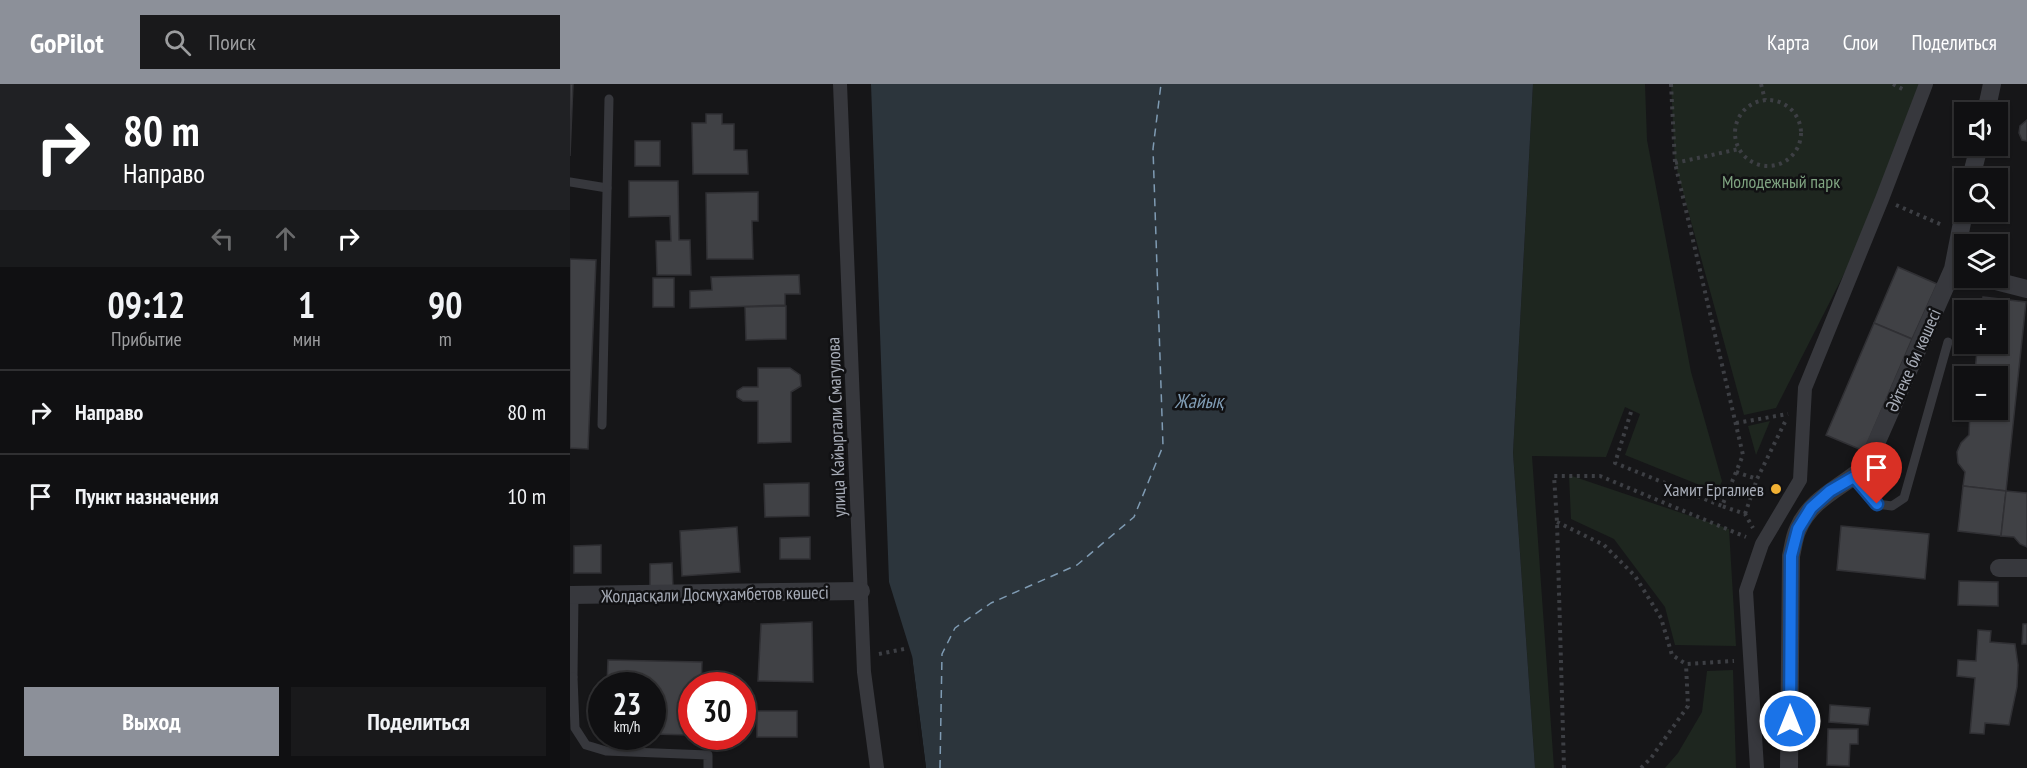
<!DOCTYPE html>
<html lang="ru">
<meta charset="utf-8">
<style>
:root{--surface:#101012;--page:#19191b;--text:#f1f3f6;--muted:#9c9d9f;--line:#303032;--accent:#8c9099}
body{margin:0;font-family:"PT Sans Narrow",sans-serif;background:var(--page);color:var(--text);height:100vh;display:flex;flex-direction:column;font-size:22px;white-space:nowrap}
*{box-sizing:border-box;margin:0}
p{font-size:20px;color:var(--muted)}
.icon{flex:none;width:33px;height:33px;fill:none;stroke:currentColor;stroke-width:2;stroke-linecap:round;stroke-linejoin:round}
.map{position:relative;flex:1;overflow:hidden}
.drawer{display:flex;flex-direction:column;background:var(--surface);width:570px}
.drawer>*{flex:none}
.top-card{background:#202124;color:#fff;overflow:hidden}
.buttons{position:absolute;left:1384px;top:18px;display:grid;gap:12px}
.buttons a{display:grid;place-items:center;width:54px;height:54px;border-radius:0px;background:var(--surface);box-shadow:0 2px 4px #0004,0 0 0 2px var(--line);font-size:30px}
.speed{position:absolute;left:18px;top:588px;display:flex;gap:12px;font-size:30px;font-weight:700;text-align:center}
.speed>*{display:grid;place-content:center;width:78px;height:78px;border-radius:50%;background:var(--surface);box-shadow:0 2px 4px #0004,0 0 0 2px var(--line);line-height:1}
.speed small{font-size:15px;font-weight:400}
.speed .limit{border:9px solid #d22;background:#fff;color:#111}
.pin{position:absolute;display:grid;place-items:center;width:51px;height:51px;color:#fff;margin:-62px -26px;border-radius:50% 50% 50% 0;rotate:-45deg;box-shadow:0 0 6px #0007}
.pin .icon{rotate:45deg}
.me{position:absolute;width:66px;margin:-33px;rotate:0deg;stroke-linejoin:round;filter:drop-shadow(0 0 4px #0008)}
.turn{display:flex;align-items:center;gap:21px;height:126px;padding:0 24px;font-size:27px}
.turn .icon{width:78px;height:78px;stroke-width:2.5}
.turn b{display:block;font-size:42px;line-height:51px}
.lanes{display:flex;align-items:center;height:57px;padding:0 24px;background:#0003;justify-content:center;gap:30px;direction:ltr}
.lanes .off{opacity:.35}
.eta{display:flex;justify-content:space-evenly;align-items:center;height:102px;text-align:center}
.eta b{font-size:36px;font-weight:700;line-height:42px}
.button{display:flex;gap:12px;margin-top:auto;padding:12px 24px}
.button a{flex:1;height:69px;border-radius:0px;background:var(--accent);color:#fff;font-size:24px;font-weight:700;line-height:69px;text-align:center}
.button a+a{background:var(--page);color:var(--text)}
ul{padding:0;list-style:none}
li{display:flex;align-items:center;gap:18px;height:84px;padding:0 24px;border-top:2px solid var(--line)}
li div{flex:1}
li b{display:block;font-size:22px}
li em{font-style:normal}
header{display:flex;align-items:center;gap:36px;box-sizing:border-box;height:84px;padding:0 30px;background:var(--accent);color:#fff}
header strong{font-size:28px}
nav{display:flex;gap:33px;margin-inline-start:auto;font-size:21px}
.search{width:420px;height:54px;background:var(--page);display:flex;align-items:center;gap:15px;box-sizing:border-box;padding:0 21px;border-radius:0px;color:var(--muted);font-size:22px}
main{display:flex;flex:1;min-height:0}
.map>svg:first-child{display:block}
.green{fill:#1e261f}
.water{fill:#2c353c}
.pier{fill:#161618}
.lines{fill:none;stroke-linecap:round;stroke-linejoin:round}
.ferry{stroke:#7f9bb3;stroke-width:1.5;stroke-dasharray:8 6;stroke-linecap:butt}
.building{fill:#404145;stroke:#303034;stroke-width:1.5}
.path{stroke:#3d3f44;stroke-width:4;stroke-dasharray:3 4.5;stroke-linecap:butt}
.service{stroke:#37383d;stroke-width:9}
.pedestrian{stroke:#37383d;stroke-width:14}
.minor{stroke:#37383d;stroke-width:18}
.route-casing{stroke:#114b97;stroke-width:15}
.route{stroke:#1a73e8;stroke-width:10}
.poi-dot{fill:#f2b134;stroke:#111113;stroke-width:2}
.labels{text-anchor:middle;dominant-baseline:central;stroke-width:5;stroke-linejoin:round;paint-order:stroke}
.park-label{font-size:18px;fill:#7fa381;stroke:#111113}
.street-label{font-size:18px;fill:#a8adb8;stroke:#111113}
.poi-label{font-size:18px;fill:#a8adb8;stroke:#111113;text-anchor:end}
.water-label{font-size:20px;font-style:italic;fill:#7f9bb3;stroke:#111113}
</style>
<header>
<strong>GoPilot</strong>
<div class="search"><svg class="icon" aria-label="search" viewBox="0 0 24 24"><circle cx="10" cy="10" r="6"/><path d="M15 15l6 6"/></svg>Поиск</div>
<nav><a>Карта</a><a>Слои</a><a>Поделиться</a></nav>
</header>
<main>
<section class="drawer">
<div class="top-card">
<div class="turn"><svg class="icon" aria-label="right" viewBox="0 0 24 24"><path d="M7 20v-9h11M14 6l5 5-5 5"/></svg><div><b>80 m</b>Направо</div></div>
<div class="lanes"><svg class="icon off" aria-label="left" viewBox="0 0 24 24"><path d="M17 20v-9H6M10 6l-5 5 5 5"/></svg><svg class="icon off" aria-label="ahead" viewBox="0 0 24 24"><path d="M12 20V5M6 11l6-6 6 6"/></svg><svg class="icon" aria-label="right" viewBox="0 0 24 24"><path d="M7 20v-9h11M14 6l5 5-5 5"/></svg></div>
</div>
<div class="eta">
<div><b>09:12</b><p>Прибытие</p></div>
<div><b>1</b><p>мин</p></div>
<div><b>90</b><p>m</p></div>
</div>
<ul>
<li><svg class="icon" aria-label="right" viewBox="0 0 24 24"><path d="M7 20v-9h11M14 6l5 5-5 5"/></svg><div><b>Направо</b></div><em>80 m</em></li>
<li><svg class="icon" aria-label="arrive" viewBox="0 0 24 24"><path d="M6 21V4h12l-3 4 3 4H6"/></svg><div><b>Пункт назначения</b></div><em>10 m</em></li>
</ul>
<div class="button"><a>Выход</a><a>Поделиться</a></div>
</section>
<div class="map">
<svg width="1457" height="684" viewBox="0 0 1457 684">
<rect width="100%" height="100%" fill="#161618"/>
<g class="green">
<polygon points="963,0 1075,0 1077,56 1121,288 1152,397 1147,408 1055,371 1070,330 1055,323 1036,373 962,372 984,684 965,684 943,369"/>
<polygon points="1101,0 1356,0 1312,115 1206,324 1174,331 1105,79"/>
<polygon points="1200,337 1186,371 1178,342"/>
<polygon points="999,391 1159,445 1166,562 1105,561 1095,523 1044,455 1001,435"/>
<polygon points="1163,586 1166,684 1095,684 1108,669 1132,628 1137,587"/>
</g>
<polygon class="water" points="301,0 963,0 943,369 965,684 356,684 342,572 319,498"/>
<polygon class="pier" points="339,572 342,572 356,684 353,684"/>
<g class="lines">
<polyline class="ferry" points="370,684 372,570 385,544 421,519 507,481 564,433 593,362 583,65 591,0"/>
</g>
<g class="building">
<polygon points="0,0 3,0 0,72"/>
<polygon points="136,30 152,30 152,40 164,40 164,66 177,66 178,90 123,90 122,39 136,39"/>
<polygon points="1457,36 1457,57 1452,56 1449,49 1450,42"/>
<rect x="65" y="57" width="25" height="25"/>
<polygon points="59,97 108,97 109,156 120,156 121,191 87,191 86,157 101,157 100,132 59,133"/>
<polygon points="188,108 188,137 182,137 183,175 137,175 136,109"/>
<polygon points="0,175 26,176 18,365 0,364"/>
<polygon points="1328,183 1367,200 1342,255 1304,239"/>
<polygon points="229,191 230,210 215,210 215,221 120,224 120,207 142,206 141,193"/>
<rect x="83" y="194" width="21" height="29"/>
<polygon points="1413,213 1456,218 1436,407 1393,402 1395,388 1388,379 1387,368 1391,359 1399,351 1400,326 1428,326 1428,292 1402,292 1405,289 1407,266 1404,260 1428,260 1428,226 1412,226"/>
<polygon points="216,222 216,255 176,256 175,223"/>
<polygon points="1304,239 1342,255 1294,367 1256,351"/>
<polygon points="188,284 220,284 230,291 231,302 221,308 221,358 188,359 188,317 173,317 167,313 167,307 173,303 188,303"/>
<polygon points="239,399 239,432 195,433 194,400"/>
<polygon points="1393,402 1436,407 1431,452 1388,447"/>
<polygon points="1436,407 1457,409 1457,463 1450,460 1444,453 1431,452"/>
<polygon points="1271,442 1359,450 1355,495 1267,486"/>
<polygon points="167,443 170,488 112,492 110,447"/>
<polygon points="240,453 240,475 210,475 210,454"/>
<polygon points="31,461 31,489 4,489 4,462"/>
<polygon points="102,479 103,505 80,505 80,480"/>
<polygon points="1389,497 1428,498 1428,522 1388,521"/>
<polygon points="242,538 243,598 188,597 191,540"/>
<polygon points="1453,540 1457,540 1457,560 1452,560"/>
<polygon points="1408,546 1421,547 1420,558 1445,560 1448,581 1447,603 1439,641 1415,639 1414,650 1400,649 1405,594 1387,592 1388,576 1406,577"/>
<polygon points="38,576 132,578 131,602 122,602 122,651 82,650 82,602 37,602"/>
<polygon points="1260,621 1300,624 1298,641 1259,638"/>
<rect x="187" y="627" width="40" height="26"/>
<polygon points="1258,645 1288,645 1288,660 1280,660 1279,682 1257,681"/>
</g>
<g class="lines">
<g class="path">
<polyline points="1101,0 1105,79 1173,371 1152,422 1175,430 1183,444"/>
<polyline points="1191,0 1195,16"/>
<polyline points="1323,0 1336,7"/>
<circle cx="1198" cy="49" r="33"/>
<polyline points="1105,79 1169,65"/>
<polyline points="1326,121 1372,141"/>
<polyline points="1061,328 1045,379 1152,422"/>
<polyline points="1166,339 1218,330"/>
<polyline points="1166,388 1187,395"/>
<polyline points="1175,430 1187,395 1215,338"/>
<polyline points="987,438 1034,461 1065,492 1091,534 1102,571 1116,580 1164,577"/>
<polyline points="309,570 334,565"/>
<polyline points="994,684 987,438 984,392 1030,392 1176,453"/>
<polyline points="1071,684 1081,674 1118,622 1116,580"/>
</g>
<g class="service">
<polyline points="0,98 37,104"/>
<polyline points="32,341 39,15"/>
<polyline points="1284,393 1307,420 1322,422 1334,414 1378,258"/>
<polyline points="0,593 3,593 4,512"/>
<polyline points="3,593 5,644 16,661 36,667 138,671 138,684"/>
</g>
<g class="pedestrian">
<polyline points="270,0 294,588 307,684"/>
<polyline points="1187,684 1176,507 1192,460 1230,396 1235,304 1312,115 1356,0"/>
</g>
<g class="minor">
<polyline points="1416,28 1422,0"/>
<polyline points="1401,94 1409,62"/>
<polyline points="1414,194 1457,205"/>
<polyline points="1429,484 1457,484"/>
<polyline points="0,511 291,507"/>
<path d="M1219,684L1221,472C1223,464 1224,453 1228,445C1241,414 1273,403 1296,382L1383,185L1395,123"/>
</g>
</g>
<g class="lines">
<g class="route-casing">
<polyline id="route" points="1220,637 1221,472 1228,445 1241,424 1260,407 1284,393 1307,420"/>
</g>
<use href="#route" class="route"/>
</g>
<circle class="poi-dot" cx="1206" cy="405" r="6"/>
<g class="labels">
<g class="park-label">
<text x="1211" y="97">Молодежный парк</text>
</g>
<g class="street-label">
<text transform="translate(1343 276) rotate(-66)">Әйтеке би көшесі</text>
<text transform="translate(266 343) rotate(-92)">улица Кайыргали Смагулова</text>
<text transform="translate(145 510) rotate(-1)">Жолдасқали Досмұхамбетов көшесі</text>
</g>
<g class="poi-label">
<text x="1194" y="405">Хамит Ергалиев</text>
</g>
<g class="water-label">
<text x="629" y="317">Жайық</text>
</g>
</g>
</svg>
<div class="buttons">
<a><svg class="icon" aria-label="sound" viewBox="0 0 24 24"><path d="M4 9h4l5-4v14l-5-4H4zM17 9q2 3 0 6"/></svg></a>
<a><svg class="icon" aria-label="search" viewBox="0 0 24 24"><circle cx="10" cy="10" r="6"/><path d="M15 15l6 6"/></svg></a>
<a><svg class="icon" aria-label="layers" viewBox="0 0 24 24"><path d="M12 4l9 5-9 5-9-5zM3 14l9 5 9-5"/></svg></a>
<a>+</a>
<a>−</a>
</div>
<div class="speed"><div>23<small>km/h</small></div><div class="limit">30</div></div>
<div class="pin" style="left:1307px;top:420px;background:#d93025"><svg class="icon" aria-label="arrive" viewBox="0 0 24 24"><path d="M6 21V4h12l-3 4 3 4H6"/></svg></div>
<svg class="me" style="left:1220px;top:637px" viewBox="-20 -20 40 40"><circle r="17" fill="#1a73e8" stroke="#fff" stroke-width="3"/><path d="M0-11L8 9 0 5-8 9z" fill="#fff"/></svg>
</div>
</main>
